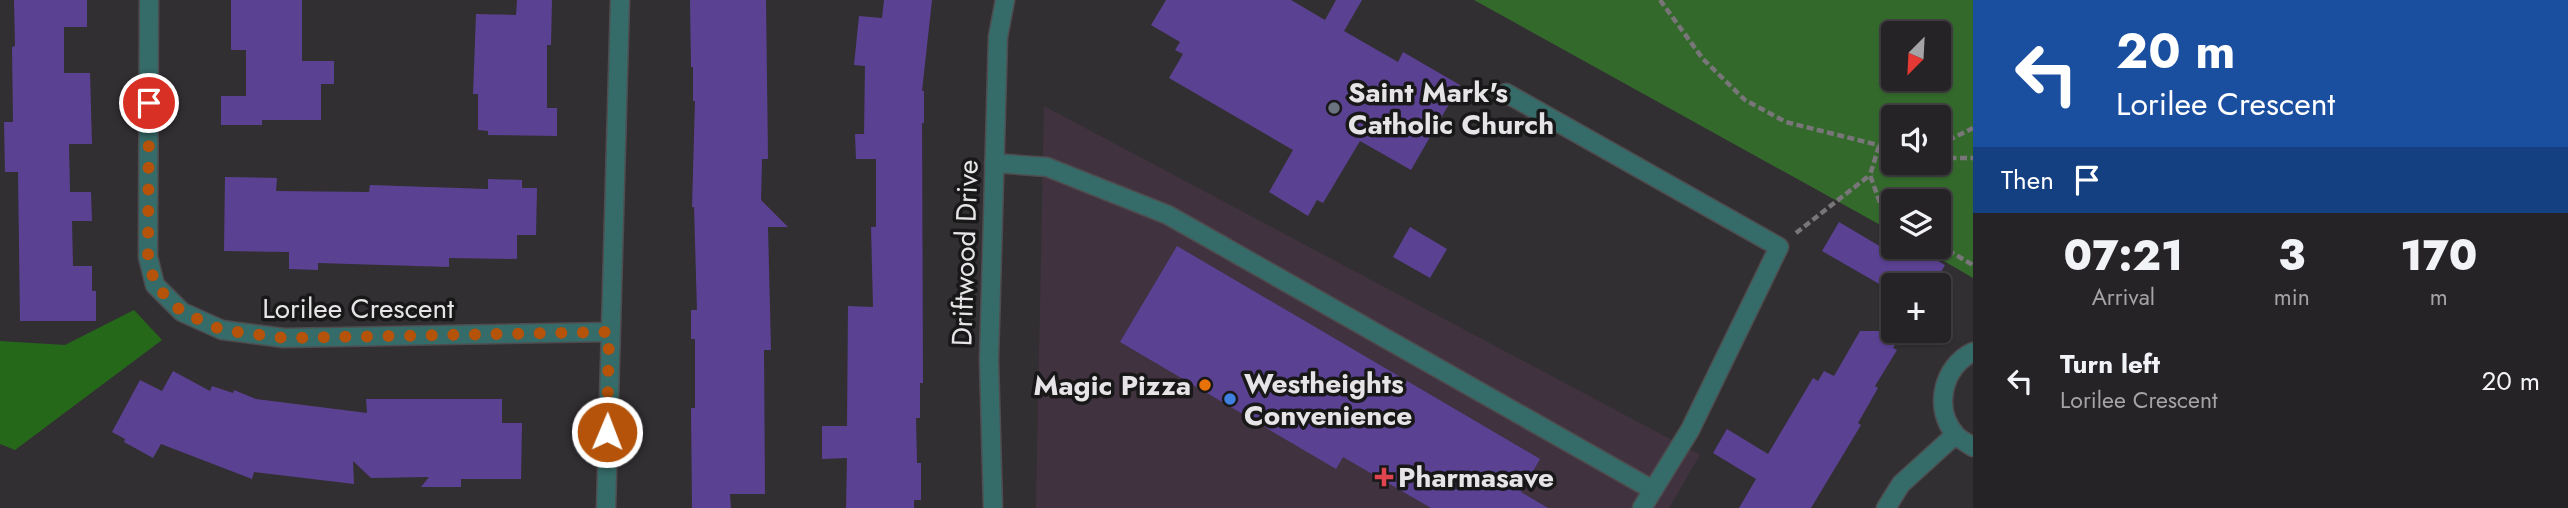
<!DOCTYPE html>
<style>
:root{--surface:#262326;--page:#322f32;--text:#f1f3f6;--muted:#a4a4a7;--line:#424043}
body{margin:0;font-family:Jost,sans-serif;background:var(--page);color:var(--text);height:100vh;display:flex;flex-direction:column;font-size:26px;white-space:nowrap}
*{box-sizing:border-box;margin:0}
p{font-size:23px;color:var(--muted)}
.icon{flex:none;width:38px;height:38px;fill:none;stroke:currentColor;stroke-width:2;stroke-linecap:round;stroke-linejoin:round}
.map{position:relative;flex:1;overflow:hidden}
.drawer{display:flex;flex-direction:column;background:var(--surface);width:595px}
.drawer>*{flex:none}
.top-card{background:#1a4fa0;color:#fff;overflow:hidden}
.needle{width:46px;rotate:204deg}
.buttons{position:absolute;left:1881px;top:21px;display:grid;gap:14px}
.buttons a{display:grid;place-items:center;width:70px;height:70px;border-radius:7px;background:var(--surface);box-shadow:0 2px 5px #0004,0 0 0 2px var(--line);font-size:35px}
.pin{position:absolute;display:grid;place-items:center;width:60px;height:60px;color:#fff;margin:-30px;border:4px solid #fff;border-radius:50%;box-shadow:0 2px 7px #0007}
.me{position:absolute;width:77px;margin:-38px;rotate:1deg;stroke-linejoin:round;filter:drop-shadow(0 0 5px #0008)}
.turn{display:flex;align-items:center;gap:24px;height:147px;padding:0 28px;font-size:32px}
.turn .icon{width:91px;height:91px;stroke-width:2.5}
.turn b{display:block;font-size:49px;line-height:60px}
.then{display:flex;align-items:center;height:66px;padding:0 28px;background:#0003;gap:14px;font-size:26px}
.eta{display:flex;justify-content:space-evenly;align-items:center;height:119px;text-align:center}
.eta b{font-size:42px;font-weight:800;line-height:49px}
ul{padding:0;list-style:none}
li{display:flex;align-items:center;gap:21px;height:98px;padding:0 28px}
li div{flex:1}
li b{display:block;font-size:26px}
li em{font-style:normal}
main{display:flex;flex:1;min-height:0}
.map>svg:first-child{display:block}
.commercial{fill:#41323f}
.green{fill:#34692c;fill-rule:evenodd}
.forest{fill:#25681a}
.building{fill:#5b4192}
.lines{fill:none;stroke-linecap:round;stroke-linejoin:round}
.minor-casing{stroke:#4f4c4f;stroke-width:21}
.path{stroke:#797679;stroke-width:4.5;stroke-dasharray:7 3.5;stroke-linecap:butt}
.minor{stroke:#356b68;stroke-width:18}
.route{stroke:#b45309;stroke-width:12;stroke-dasharray:0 21.6}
.worship-dot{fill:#6b7280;stroke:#191819;stroke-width:2.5}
.food-dot{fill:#e8710a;stroke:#191819;stroke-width:2.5}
.shop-dot{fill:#3f7fe0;stroke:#191819;stroke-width:2.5}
.health-dot{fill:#e0444e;stroke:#191819;stroke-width:2.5}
.labels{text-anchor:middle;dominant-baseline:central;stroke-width:7;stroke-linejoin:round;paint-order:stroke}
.poi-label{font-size:28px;font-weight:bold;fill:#e6e4e6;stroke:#191819;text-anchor:start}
.street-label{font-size:28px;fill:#e6e4e6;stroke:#191819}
</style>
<main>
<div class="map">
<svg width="1973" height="508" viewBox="0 0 1973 508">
<rect width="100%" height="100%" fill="#322f32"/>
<polygon class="commercial" points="1044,106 1700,455 1669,508 1036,508"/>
<path class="green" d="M1474,0H1973V278L1920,247H1939V201H1894L1893,232ZM1894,33H1939V79H1894ZM1894,117H1939V163H1894Z"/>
<polygon class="forest" points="134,310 162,340 15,450 0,444 0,341 65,345"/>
<g class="building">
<polygon points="14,0 87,0 87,27 64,27 64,73 90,73 92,144 69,144 70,192 91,192 92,221 72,221 73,266 92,266 92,291 96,291 96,321 20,321 18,172 5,172 4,122 13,122 12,47 15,46"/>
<polygon points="231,0 302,0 302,61 334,61 334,84 321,84 321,120 262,120 262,125 221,125 221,96 246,96 246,50 231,50"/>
<polygon points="517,0 552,0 551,45 547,45 547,108 557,108 557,136 488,135 488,131 478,130 478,94 473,94 476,14 516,15"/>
<polygon points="690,0 766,0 768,159 762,159 761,200 788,227 768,227 771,350 764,350 765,494 730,494 731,508 692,508 691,408 695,408 695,339 691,339 691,310 697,310 694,207 692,207 695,101 693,101 693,67 691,67"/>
<polygon points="884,0 932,0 922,91 924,91 924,123 922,123 923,383 920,383 920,418 916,418 917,463 921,463 921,500 914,500 914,508 846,508 847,458 822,459 822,426 847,426 848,306 873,307 871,227 876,227 876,159 856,159 855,134 864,134 865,66 854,65 859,16 882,18"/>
<polygon points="1166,0 1291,0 1325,20 1336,0 1362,0 1344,31 1398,62 1403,52 1460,85 1411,170 1360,141 1323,203 1317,200 1308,216 1269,192 1293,150 1169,78 1183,54 1175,50 1180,42 1151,25"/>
<polygon points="225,177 277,178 276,191 369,192 370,185 488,189 488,179 522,180 522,188 537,188 536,235 517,235 517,259 449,258 449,267 318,263 318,270 289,269 289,252 224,251"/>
<polygon points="1839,222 1903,260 1911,247 1914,247 1945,265 1936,280 1946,285 1881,285 1822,251"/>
<polygon points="1410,227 1447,249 1430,278 1393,257"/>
<polygon points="1177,246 1540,459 1521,492 1548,508 1431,508 1343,457 1336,469 1120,342"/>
<polygon points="1860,331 1903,331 1893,348 1897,350 1875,386 1878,388 1858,423 1861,425 1811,508 1739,508 1756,479 1713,453 1727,429 1768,454 1813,378 1818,381 1824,371 1834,376"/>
<polygon points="173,371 210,391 212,386 233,393 234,390 256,399 367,413 366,399 502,399 502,423 522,423 521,479 461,479 461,487 421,487 429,477 371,478 353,461 354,484 254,472 252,479 161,444 153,458 124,442 125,439 112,432 140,380 162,391"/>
</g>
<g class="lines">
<g class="minor-casing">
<g id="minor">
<polyline points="149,0 148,257 155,285 182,312 222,330 284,338 609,332"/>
<polyline points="1506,93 1779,247 1690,430 1642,508"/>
<polyline points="994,163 1047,167 1168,215 1653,490"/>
<path d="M1973,352C1943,366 1933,408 1955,434C1959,439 1967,443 1973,447"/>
<polyline points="606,508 620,0"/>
<polyline points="993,508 989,360 998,37 1005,0"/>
<polyline points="1886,508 1901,484 1955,435"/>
</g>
</g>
<g class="path">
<polyline points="1660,0 1703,59 1745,100 1786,122 1894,149"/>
<polyline points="1939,145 1973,128"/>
<polyline points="1879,146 1870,175 1883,211 1894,217"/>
<polyline points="1939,158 1973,158"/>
<polyline points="1796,233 1870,175"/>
<polyline points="1939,245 1973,265"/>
</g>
<use href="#minor" class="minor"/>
</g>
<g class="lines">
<polyline class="route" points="149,103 148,257 155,285 182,312 222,330 284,338 609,332 607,432"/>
</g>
<circle class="worship-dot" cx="1334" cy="108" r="7"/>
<circle class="food-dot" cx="1205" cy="385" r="7"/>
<circle class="shop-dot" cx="1230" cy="399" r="7"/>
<path class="health-dot" d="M1380.5 466.5h7v7h7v7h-7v7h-7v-7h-7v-7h7z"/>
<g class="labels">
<g class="poi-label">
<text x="1348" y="92">Saint Mark's<tspan x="1348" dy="32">Catholic Church</tspan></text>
<text x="1244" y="383">Westheights<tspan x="1244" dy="32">Convenience</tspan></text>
<text x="1191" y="385" text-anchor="end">Magic Pizza</text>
<text x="1398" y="477">Pharmasave</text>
</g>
<g class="street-label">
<text transform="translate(965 253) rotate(-88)">Driftwood Drive</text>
<text x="358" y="308">Lorilee Crescent</text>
</g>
</g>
</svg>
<div class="buttons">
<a><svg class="needle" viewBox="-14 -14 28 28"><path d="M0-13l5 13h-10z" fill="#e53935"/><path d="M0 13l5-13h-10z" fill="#a4a4a7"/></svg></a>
<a><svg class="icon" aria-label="sound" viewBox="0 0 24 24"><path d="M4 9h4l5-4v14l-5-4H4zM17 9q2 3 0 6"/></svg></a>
<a><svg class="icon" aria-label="layers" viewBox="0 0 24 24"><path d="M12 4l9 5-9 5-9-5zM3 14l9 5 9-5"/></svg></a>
<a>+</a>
</div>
<div class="pin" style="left:149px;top:103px;background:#d93025"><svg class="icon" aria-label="arrive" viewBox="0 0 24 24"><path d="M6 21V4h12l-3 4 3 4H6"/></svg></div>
<svg class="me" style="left:607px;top:432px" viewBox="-20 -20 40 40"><circle r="17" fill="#b45309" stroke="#fff" stroke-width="3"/><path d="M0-11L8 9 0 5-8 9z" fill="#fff"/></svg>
</div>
<section class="drawer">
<div class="top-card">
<div class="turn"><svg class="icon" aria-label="left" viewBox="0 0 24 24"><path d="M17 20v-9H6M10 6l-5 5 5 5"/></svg><div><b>20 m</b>Lorilee Crescent</div></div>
<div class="then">Then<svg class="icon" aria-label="arrive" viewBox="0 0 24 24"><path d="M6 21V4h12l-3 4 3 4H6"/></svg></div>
</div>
<div class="eta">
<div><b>07:21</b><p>Arrival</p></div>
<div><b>3</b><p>min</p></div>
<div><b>170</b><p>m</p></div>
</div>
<ul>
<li><svg class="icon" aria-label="left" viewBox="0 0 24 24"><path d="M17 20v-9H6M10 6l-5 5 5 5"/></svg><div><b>Turn left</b><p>Lorilee Crescent</p></div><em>20 m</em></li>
</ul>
</section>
</main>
